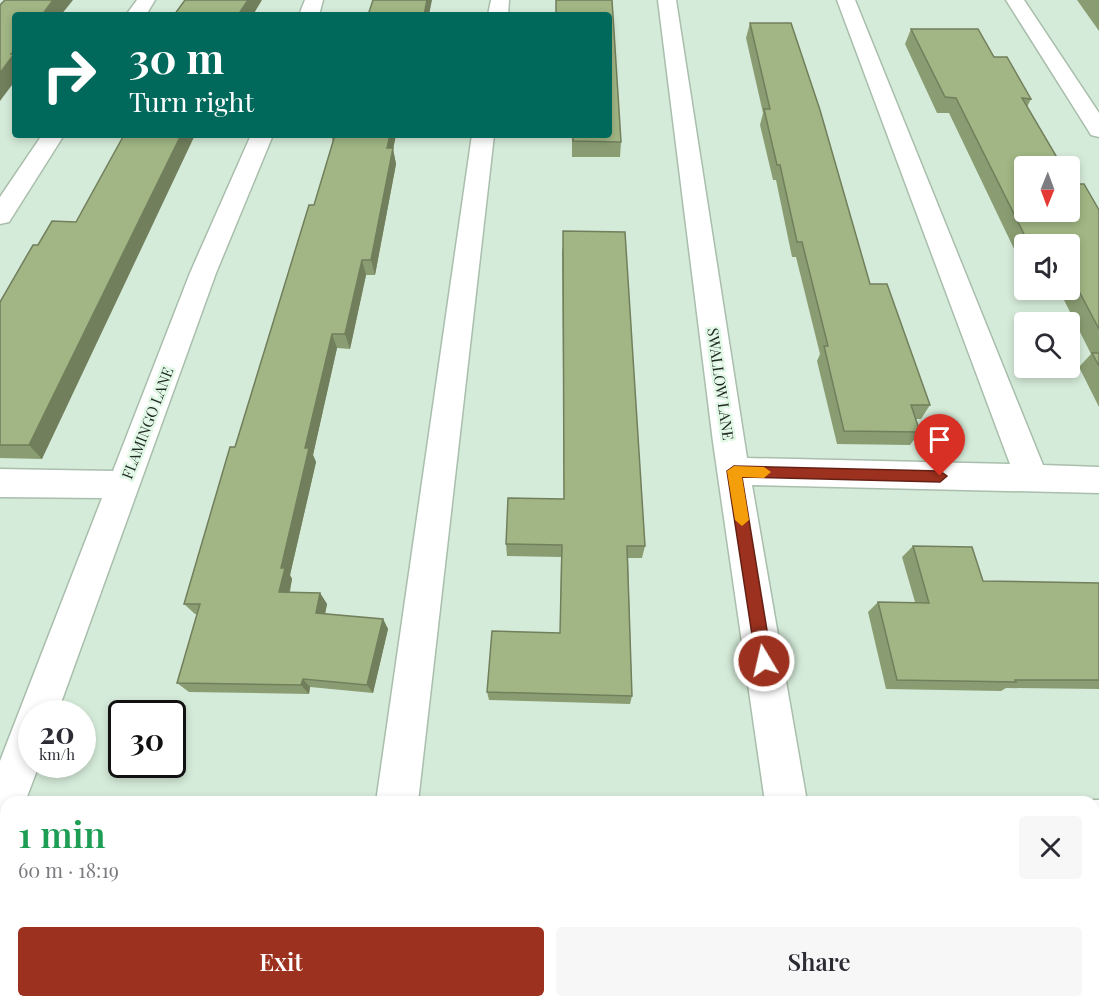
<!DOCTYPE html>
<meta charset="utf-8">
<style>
:root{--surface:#fff;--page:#f7f7f7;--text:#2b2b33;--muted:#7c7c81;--accent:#9b311e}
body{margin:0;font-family:"Playfair Display",serif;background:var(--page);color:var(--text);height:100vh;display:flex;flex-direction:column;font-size:22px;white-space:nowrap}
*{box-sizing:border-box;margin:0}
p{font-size:20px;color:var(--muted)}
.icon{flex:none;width:33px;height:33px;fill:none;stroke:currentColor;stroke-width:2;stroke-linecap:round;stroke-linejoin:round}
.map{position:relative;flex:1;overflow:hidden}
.drawer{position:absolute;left:0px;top:796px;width:1100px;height:212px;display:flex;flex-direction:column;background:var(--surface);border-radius:18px 18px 0 0;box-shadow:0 3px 9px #0003}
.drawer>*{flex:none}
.hud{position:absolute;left:12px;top:12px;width:600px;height:126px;border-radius:6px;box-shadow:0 3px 9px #0003;background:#00695c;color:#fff;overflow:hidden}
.needle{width:39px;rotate:181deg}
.buttons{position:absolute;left:1014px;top:156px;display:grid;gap:12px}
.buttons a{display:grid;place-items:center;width:66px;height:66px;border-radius:6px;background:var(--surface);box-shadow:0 3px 9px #0003;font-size:30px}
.speed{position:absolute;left:18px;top:700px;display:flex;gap:12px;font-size:30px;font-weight:700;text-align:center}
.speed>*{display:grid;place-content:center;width:78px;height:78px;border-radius:50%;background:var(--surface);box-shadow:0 3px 9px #0003;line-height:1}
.speed small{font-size:15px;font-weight:400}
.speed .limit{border:3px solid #111;border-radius:9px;background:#fff;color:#111}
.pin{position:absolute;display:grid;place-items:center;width:51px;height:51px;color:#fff;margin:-62px -26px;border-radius:50% 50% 50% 0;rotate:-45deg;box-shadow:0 0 6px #0007}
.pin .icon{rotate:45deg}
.me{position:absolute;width:66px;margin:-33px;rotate:351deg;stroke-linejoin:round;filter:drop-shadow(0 0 4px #0008)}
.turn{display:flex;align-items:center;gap:21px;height:126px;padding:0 18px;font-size:27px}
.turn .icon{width:78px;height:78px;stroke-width:2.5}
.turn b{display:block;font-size:42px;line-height:51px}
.round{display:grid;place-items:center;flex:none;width:63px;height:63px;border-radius:6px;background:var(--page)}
.head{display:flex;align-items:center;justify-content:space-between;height:102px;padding:0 18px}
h1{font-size:36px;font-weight:600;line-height:45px;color:#1e9e55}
.action{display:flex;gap:12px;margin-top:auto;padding:12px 18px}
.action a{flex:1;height:69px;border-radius:6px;background:var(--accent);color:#fff;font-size:24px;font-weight:600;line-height:69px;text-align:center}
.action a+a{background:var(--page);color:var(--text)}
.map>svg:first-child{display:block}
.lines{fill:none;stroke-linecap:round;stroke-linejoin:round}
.minor-casing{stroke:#a9beac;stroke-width:3}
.minor{fill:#fff;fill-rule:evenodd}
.wall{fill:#8a9d72}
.shaded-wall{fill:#717f5c}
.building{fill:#a1b684;stroke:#717f5c;stroke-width:1.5}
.route{fill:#9b311e;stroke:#652014;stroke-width:1.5}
.slow{fill:#f59e0b}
.labels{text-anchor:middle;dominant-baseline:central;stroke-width:5;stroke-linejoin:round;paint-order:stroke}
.street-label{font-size:15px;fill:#202922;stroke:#e2f8e6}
</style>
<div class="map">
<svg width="1099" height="1007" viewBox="0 0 1099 1007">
<rect width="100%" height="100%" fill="#d5ebd9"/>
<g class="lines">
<g class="minor-casing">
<g id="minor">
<polygon points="137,0 155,0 146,15 126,15"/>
<polygon points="305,0 323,0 319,15 299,15"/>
<polygon points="491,0 509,0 508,15 488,15"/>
<polygon points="658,0 676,0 747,458 1010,464 837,0 855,0 1043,465 1099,467 1099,493 752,485 807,802 765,802 713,442"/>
<polygon points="1006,0 1024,0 1099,113 1099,137 1091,135 1088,130"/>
<polygon points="42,135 64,135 9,222 0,224 0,197"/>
<polygon points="251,135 273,135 216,273 57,714 32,714 32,765 39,765 25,802 6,802 6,831 0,834 0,761 102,498 0,497 0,469 113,471 190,273"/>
<polygon points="472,135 494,135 418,802 376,802"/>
<polygon points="1094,800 1099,800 1099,842 1094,842 1094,802 1088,802"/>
</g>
</g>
<use href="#minor" class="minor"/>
</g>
<g class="wall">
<polygon points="1077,0 1099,0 1099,31"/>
<polygon points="750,23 870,284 930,405 921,419 916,419 920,432 910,445 837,444 817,361 820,354 796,257 792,257 776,180 773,180 760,125 763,113 746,38"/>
<polygon points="911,29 994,57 1031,99 1027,107 1072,184 1099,210 1099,407 1079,367 1091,354 1059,290 1070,290 1070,244 1024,244 1024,253 1016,253 949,113 937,113 905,44"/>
<polygon points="331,135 396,135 393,149 396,164 375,275 366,275 350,349 337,348 313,455 316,462 290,575 292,579 290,592 320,593 327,604 325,614 383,619 388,629 373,693 310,687 309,694 189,692 177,683 197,614 195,614 184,604 314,205 333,142"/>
<polygon points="572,135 609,135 621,142 620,157 572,157"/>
<polygon points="76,222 42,459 0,458 0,302 38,245"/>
<polygon points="562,247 645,546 642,558 628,558 632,696 630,704 489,700 487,692 560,633 561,557 507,556 506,544 564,499"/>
<polygon points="913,546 983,581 1099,583 1099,689 1006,688 1001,691 886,689 868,612 878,602 915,602 902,557"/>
<polygon points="1094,978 1099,978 1099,1007 799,1007 798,1002 1094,1002"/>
</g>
<g class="shaded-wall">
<polygon points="53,0 73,0 61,15 42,15"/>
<polygon points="248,0 262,0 253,15 238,15"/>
<polygon points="427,0 432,0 429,15 424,15"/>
<polygon points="15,49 15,81 0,101 0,73"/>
<polygon points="181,135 195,135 42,459 29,445"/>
<polygon points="390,135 396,135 393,149 396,164 375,275 371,260 387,148"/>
<polygon points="362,260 366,275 350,349 345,334"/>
<polygon points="332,334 337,348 313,455 316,462 290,575 292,579 287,603 279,592 281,568 305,448"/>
<polygon points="320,593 327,604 323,624 316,613"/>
<polygon points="383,619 388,629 373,693 367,685"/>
<polygon points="303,679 310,687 309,694 301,685"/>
</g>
<g class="building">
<polygon points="5,0 53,0 42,15 15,15 15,49 11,54 14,54 0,73 0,5"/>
<polygon points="185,0 248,0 238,15 174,15"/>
<polygon points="373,0 427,0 424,15 368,15"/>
<polygon points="556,0 612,0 621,142 573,141 573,135 609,135 609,15 556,15"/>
<polygon points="750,23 791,23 820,110 870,284 887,284 930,405 911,405 920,432 844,431 824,346 828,346 802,242 797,242 780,165 777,165 764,109 770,109"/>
<polygon points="911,29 978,29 994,57 1007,57 1031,99 1022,98 1062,166 1024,166 1024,212 1070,212 1070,180 1072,184 1084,184 1099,210 1099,329 1070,274 1070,244 1054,244 1051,238 1026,238 956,98 945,97"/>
<polygon points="124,135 181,135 29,445 0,445 0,302 33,245 38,245 52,221 76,222"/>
<polygon points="331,135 390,135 387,148 393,148 371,260 362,260 345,334 332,334 305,448 309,448 281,568 285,568 279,592 320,593 316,613 383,619 367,685 303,679 301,685 177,683 200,604 184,604 230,447 235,447 309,205 314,205 335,135"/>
<polygon points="563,231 625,232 645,546 627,546 632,696 487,692 492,631 560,633 562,545 506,544 508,498 564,499"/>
<polygon points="1092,353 1099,353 1099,366"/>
<polygon points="913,546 972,547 983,581 1099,583 1099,680 1015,680 1016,682 897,680 878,602 929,603"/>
<polygon points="5,980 6,980 6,1002 737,1002 737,1007 0,1007 0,986 3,987"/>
<polygon points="1099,981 1099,1007 808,1007 808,1002 950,1002 950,1003 956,1002 1094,1002 1094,982"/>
</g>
<polygon class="route" points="734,466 940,471 947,476 940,482 742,477 772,661 770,666 764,668 759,666 756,661 727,471"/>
<polygon class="slow" points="734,466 764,467 771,472 764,478 742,477 749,520 742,526 735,520 727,471"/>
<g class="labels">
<g class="street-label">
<text transform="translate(721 384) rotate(82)">SWALLOW LANE</text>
<text transform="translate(147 423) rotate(-69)">FLAMINGO LANE</text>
</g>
</g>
</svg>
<div class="buttons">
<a><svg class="needle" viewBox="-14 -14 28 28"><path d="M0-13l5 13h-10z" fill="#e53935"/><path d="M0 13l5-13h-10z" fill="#7c7c81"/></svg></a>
<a><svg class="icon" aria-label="sound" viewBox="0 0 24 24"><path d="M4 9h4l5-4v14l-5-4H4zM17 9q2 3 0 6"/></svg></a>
<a><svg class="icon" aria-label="search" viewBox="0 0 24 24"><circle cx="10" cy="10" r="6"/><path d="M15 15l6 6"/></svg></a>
</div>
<div class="speed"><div>20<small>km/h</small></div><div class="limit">30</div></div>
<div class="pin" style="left:940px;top:476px;background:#d93025"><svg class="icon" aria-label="arrive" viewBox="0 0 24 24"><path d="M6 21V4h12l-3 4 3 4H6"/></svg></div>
<svg class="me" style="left:764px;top:661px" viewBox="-20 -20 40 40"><circle r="17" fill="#9b311e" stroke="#fff" stroke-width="3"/><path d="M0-11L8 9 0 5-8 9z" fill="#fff"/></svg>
<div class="hud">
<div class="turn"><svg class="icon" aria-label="right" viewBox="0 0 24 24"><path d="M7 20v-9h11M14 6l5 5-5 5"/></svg><div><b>30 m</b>Turn right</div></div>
</div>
<section class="drawer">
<div class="head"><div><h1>1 min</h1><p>60 m · 18:19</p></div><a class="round"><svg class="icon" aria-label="close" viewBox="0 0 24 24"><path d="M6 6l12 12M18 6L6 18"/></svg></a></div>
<div class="action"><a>Exit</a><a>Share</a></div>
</section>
</div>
